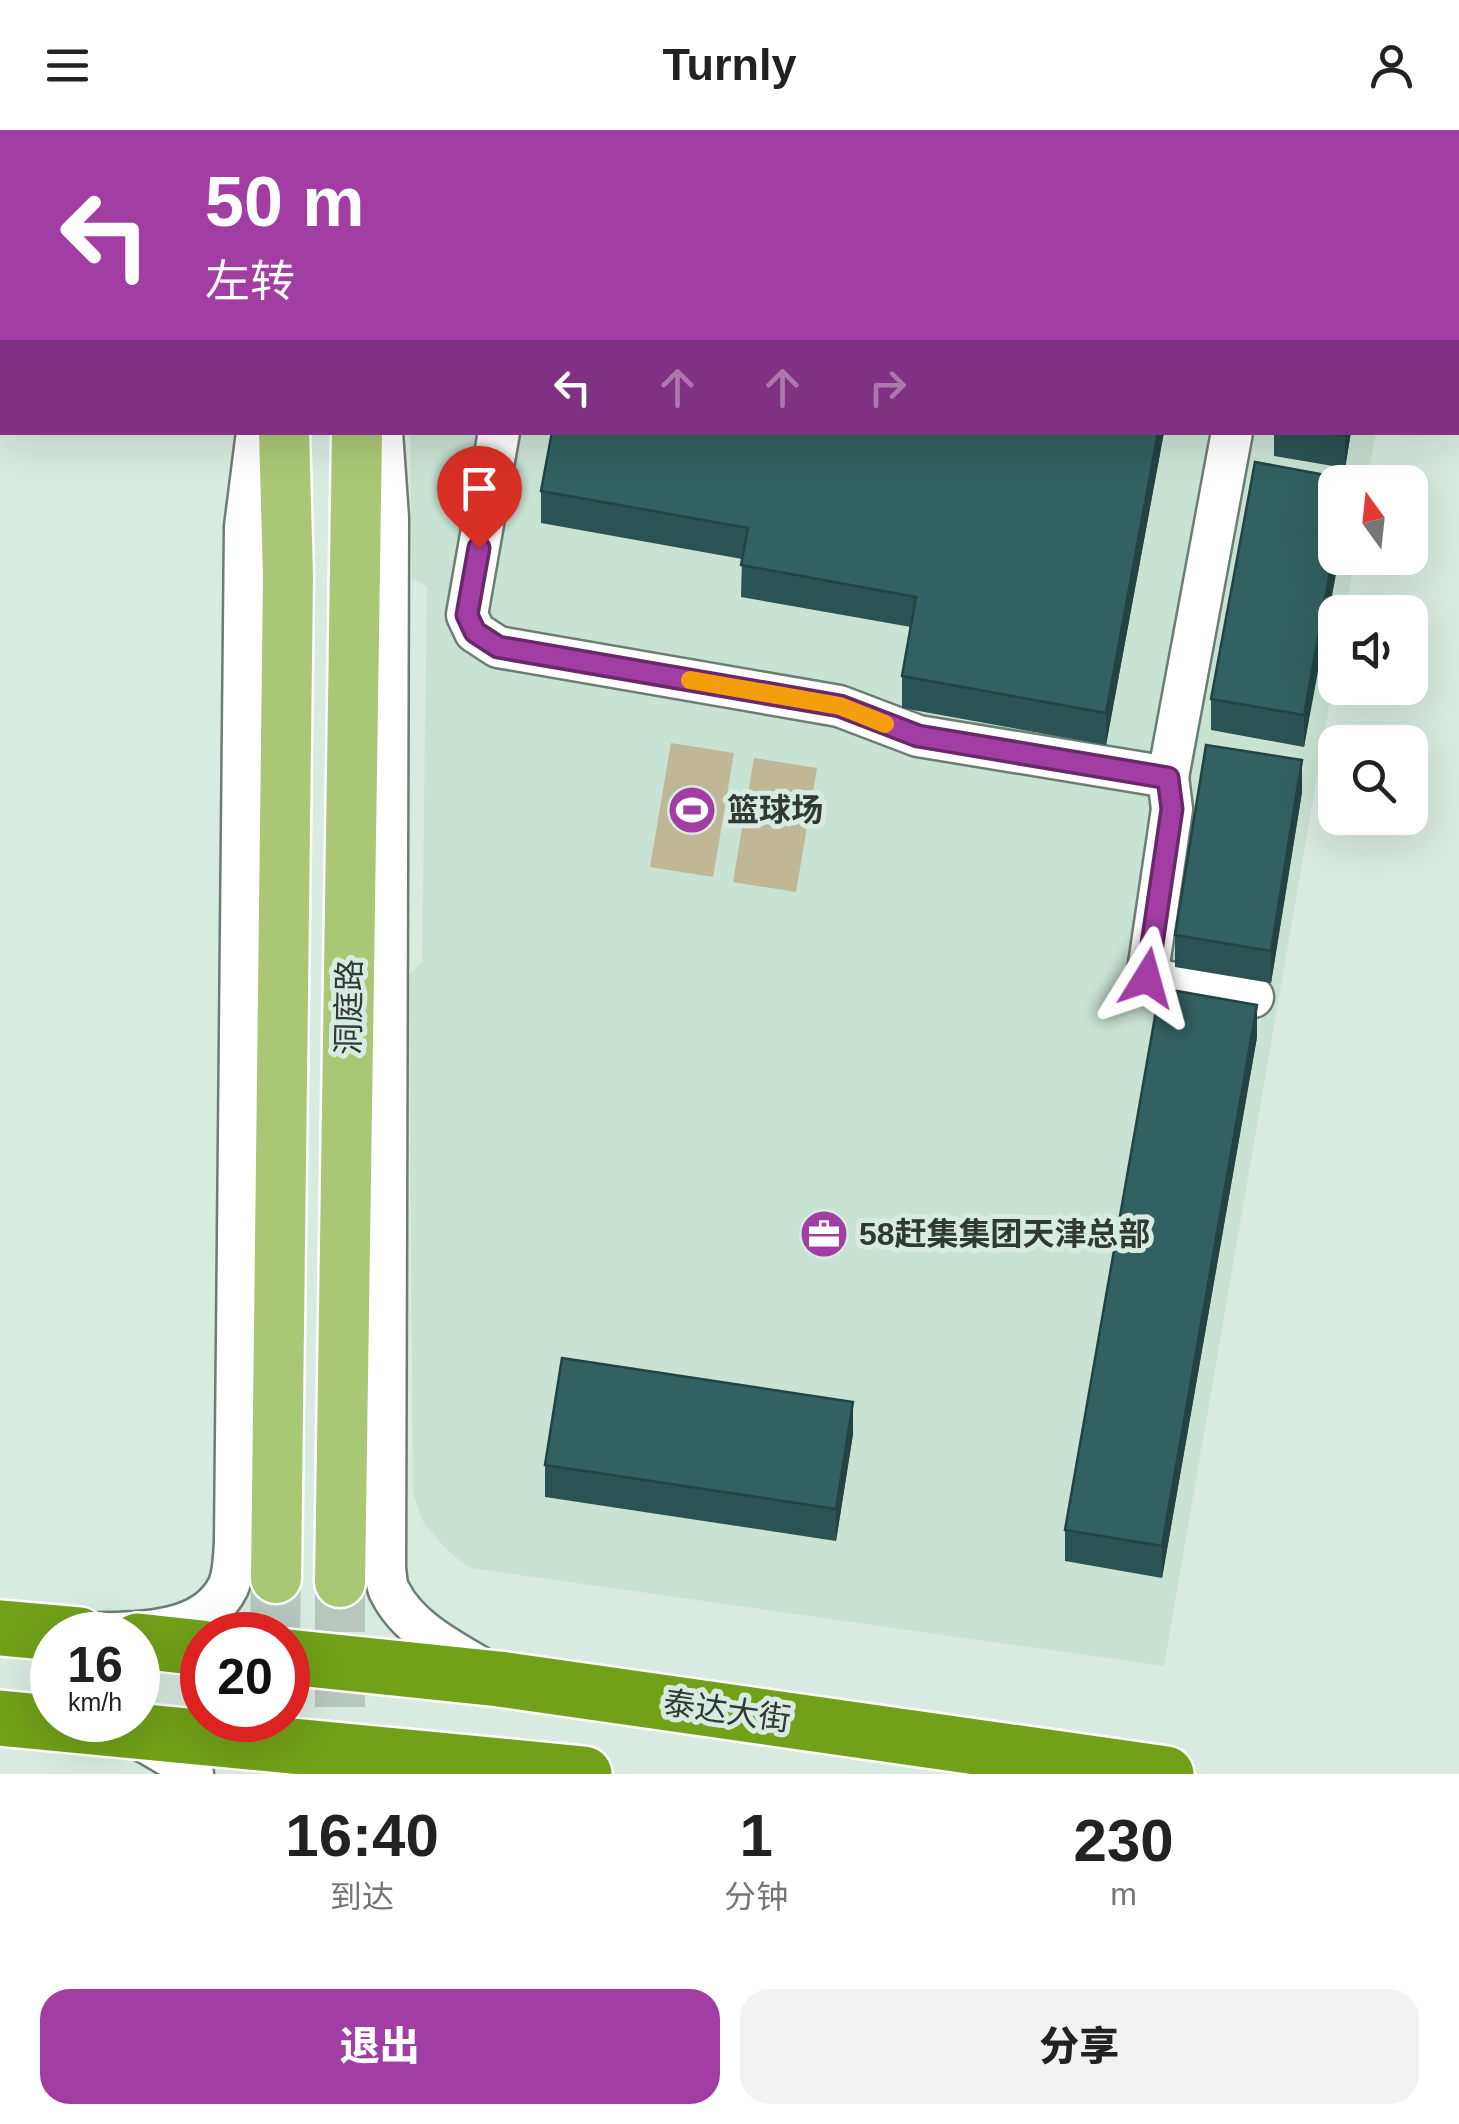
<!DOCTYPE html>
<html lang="zh">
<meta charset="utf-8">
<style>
:root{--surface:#fff;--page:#f2f2f2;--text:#222;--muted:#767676;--accent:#a23ea3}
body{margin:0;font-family:Arial,"Noto Sans SC",sans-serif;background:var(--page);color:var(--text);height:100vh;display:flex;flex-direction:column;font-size:38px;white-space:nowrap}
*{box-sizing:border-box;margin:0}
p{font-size:32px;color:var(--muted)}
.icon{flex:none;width:55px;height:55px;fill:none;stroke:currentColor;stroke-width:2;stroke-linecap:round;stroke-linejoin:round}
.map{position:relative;height:1644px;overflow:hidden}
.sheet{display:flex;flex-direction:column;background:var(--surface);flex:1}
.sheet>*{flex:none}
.hud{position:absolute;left:0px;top:0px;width:1460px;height:305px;box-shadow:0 10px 40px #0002;background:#a23ea3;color:#fff;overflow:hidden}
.needle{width:65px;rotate:345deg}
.tools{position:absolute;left:1318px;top:335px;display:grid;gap:20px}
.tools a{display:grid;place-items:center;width:110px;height:110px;border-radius:20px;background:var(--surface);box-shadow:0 10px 40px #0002;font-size:50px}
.speed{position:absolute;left:30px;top:1482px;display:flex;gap:20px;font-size:50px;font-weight:700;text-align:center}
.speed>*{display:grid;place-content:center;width:130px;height:130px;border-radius:50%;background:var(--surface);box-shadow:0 10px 40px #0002;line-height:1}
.speed small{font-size:25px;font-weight:400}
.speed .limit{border:15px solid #d22;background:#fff;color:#111}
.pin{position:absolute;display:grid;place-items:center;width:85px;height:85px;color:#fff;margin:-102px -42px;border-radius:50% 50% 50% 0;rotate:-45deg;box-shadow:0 0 10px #0007}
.pin .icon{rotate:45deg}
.me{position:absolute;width:110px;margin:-55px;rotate:8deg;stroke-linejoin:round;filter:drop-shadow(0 0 8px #0008)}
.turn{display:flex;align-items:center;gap:35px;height:210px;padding:0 40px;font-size:45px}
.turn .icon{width:130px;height:130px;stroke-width:2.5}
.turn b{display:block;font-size:70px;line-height:85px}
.lanes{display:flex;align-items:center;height:95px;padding:0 40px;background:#0003;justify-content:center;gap:50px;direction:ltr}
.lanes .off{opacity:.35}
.eta{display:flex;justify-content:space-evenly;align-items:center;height:170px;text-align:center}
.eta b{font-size:60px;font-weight:800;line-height:70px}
.primary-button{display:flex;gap:20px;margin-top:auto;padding:20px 40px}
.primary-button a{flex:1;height:115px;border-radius:30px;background:var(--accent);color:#fff;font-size:40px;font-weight:800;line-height:115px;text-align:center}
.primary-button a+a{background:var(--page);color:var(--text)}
header{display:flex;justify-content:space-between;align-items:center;height:130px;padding:0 40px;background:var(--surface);font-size:45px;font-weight:800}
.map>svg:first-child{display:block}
.built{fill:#c8e2d3}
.green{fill:#bfb796}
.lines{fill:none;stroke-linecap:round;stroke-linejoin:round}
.major-tunnel{stroke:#b7c7be;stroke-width:50;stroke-dasharray:50 25;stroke-linecap:butt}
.minor-casing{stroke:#6c7d73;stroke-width:45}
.major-casing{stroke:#fff;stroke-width:55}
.highway-casing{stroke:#fff;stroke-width:60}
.minor{stroke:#fff;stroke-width:40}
.major{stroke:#aac775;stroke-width:50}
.highway{stroke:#71a119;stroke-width:55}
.wall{fill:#2c5353}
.shaded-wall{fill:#244343}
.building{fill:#336060;stroke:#244343;stroke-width:2.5}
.route-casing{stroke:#69286a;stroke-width:25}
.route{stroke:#a23ea3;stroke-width:18}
.slow{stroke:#f59e0b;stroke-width:18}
.labels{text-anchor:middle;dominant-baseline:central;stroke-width:10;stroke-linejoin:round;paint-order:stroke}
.poi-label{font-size:32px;font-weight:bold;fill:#323935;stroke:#d8ebe0;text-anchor:start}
.street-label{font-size:32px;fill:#323935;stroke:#d8ebe0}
</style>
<header><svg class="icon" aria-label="menu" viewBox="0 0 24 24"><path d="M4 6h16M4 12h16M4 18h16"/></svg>Turnly<svg class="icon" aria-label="person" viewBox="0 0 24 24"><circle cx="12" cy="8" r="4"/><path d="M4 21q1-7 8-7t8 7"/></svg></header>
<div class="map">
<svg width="1459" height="1644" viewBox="0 0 1459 1644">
<rect width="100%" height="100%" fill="#d8ebe0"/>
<g class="built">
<polygon points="407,0 1149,0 1164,2 407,2"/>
<polygon points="410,303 1376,303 1367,352 1335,352 1335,428 1355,428 1345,482 1335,482 1335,541 1164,1536 470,1438 448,1421 423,1392 413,1364 409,845 422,832 427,457 412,448"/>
</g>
<g class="green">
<polygon points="671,613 734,623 713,747 650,737"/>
<polygon points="754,628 817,638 796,762 733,752"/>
</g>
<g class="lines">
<g class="major-tunnel">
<polyline points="340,1452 340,1644"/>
<polyline points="275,1505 276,1448"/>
</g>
<g class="minor-casing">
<g id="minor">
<polyline points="1311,0 1325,2"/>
<polyline points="1440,0 1454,2"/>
<polyline points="720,2 720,0"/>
<polyline points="762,2 762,0"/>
<path d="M382,302L388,388L385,1438C386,1445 386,1456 390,1462C409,1501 457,1523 491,1544"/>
<polyline points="499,302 467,485 475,502 498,517 839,576 918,606 1168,647 1232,302"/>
<polyline points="1168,647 1172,679 1147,848 1253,867"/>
<path d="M65,1504C117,1501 201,1512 228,1457C234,1444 234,1426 235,1412L245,397L257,302"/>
<polyline points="135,1606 188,1637 193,1644"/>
</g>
</g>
<g class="major-casing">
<g id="major">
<polyline points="363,0 363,2"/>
<polyline points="278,2 278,0"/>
<polyline points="276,1448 288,446 284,302"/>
<polyline points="340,1452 357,302"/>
</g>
</g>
<g class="highway-casing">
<g id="highway">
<polyline points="0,1498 79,1505"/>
<polyline points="138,1511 202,1518"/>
<polyline points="288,1527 499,1549 1166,1644"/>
<polyline points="0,1588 584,1644"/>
</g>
</g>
<use href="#minor" class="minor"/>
<use href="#major" class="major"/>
<use href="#highway" class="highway"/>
</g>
<g class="wall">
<polygon points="552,302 1164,302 1106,615 902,578 902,546 911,497 741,467 742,429 541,393 541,361"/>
<polygon points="1274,302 1351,302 1345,338 1274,326"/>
<polygon points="1347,349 1304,617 1211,600 1211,569"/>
<polygon points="1302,662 1271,853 1175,837 1175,805"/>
<polygon points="1257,907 1162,1448 1065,1431 1065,1400"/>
<polygon points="853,1304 836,1411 545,1367 545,1335"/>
</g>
<g class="shaded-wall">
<polygon points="1158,302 1164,302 1106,615 1106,583"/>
<polygon points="1345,302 1351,302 1345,338"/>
<polygon points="1335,415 1335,428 1339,428 1304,617 1304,585"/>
<polygon points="1302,630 1302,662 1271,853 1271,821"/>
<polygon points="1257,875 1257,907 1162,1448 1162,1416"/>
<polygon points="853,1272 853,1304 836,1411 836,1379"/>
</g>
<g class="building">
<polygon points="552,302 1158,302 1106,583 902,546 916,467 741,435 748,398 541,361"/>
<polygon points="1323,302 1345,302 1345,306"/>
<polygon points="1255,332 1347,349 1346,352 1335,352 1335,415 1304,585 1211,569"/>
<polygon points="1206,615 1302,630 1271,821 1175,805"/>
<polygon points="1160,858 1257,875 1162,1416 1065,1400"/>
<polygon points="562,1228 853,1272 836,1379 545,1335"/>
</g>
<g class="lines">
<g class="route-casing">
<polyline id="route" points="479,418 467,485 475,502 498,517 840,576 918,606 1168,648 1172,679 1147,848"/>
</g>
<use href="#route" class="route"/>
<polyline class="slow" points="690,550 840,576 885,594"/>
</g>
<defs>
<g id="stadium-disc" transform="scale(2.5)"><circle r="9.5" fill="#a23ea3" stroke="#d8ebe0"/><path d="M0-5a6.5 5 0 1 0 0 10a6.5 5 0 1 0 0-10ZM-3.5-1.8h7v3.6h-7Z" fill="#fff"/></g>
<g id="office-disc" transform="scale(2.5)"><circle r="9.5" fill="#a23ea3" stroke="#d8ebe0"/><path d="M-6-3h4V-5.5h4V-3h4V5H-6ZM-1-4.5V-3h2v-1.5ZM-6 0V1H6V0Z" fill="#fff"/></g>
</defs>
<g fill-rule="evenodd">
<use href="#stadium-disc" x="692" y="680"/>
<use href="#office-disc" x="824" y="1104"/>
</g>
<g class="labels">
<g class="poi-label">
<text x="727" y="680">篮球场</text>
<text x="859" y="1104">58赶集集团天津总部</text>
</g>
<g class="street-label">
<text transform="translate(349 877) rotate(-89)">洞庭路</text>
<text transform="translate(727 1581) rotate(8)">泰达大街</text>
</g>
</g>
</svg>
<div class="tools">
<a><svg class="needle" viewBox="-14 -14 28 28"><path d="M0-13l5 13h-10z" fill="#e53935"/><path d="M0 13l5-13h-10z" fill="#767676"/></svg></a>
<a><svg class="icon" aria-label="sound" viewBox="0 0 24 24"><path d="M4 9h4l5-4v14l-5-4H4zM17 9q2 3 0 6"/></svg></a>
<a><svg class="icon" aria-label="search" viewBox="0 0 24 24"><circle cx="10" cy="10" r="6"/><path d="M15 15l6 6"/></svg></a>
</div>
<div class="speed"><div>16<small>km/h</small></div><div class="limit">20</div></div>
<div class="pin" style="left:479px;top:418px;background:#d93025"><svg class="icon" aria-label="arrive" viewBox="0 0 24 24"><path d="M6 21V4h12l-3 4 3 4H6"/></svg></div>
<svg class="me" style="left:1147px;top:848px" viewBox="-20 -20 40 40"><path d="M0-17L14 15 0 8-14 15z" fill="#a23ea3" stroke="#fff" stroke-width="4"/></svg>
<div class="hud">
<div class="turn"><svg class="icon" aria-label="left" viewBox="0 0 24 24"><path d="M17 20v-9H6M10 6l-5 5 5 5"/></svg><div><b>50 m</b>左转</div></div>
<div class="lanes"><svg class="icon" aria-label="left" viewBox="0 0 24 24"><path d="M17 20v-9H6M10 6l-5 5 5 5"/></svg><svg class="icon off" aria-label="ahead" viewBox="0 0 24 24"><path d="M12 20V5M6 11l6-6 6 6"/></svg><svg class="icon off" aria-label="ahead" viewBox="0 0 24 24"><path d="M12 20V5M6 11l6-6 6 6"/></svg><svg class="icon off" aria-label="right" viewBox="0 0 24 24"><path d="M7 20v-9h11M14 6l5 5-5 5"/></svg></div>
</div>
</div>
<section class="sheet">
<div class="eta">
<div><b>16:40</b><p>到达</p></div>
<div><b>1</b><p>分钟</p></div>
<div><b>230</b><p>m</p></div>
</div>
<div class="primary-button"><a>退出</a><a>分享</a></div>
</section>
